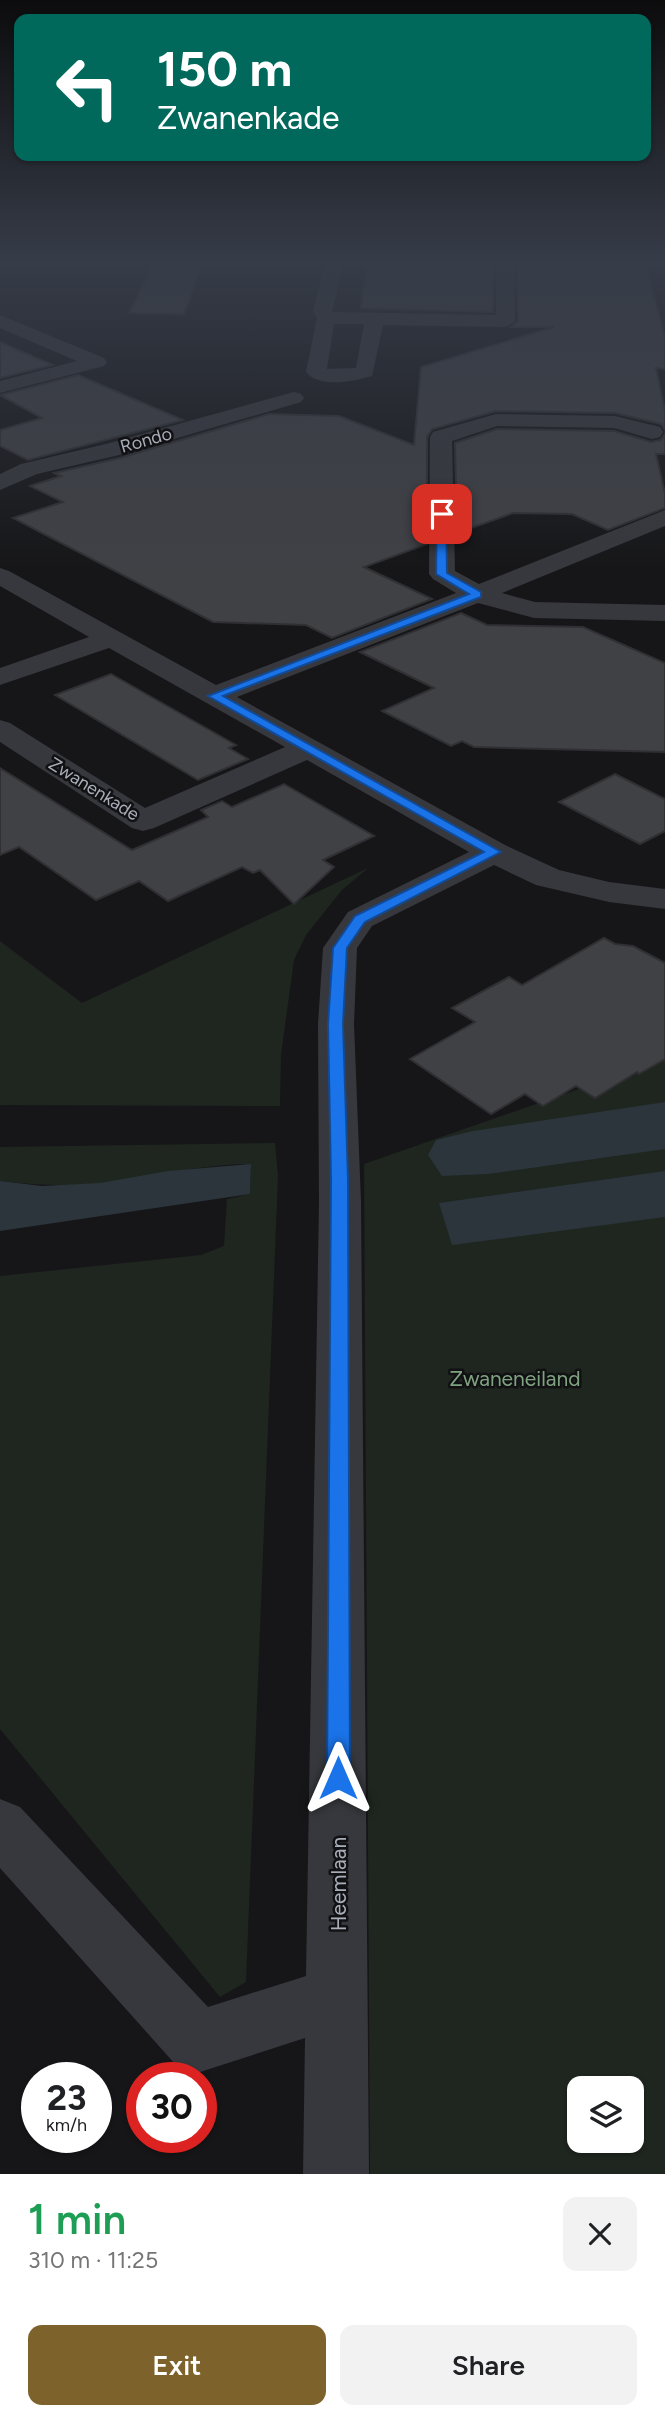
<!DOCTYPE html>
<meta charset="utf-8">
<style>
:root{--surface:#fff;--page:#f2f2f2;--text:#202124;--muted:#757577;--accent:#7e622b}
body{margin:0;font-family:Figtree,sans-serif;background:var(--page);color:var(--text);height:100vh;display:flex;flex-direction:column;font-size:26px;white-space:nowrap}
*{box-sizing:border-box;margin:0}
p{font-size:23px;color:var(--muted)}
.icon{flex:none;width:38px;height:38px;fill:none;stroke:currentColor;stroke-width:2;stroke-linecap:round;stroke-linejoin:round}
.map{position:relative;height:2174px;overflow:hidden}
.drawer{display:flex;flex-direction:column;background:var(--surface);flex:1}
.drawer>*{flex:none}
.banner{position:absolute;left:14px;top:14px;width:637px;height:147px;border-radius:14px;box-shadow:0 2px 5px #0004;background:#00695c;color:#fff;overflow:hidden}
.buttons{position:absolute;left:567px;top:2076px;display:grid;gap:14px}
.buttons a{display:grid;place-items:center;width:77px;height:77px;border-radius:14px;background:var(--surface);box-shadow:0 2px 5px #0004;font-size:35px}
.speed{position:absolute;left:21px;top:2062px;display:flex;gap:14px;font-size:35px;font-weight:700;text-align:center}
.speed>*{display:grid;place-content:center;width:91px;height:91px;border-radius:50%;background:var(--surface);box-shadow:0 2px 5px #0004;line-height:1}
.speed small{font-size:18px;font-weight:400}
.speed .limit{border:10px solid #d22;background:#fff;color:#111}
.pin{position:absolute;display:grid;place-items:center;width:60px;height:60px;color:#fff;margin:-30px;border-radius:14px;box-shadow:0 4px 10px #0006}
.me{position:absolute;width:77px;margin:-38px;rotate:0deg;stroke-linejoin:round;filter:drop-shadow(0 0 5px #0008)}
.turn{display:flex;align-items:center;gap:24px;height:147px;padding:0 28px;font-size:32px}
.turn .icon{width:91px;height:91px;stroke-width:2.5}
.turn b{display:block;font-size:49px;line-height:60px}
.round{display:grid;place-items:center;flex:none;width:74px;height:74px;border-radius:14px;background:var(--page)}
.overview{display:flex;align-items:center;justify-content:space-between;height:119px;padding:0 28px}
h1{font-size:42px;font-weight:600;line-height:52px;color:#1e9e55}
.primary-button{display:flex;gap:14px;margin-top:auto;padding:14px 28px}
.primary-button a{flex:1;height:80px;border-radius:14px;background:var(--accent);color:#fff;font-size:28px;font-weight:600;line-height:80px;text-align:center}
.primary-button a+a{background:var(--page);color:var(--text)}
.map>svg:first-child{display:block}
.green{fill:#1e261f;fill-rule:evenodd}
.water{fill:#2c353c}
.building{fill:#404145;stroke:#303034;stroke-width:2}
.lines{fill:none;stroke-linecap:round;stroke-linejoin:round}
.minor{fill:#37383d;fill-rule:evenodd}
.route{fill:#1a73e8;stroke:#114b97;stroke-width:2}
.labels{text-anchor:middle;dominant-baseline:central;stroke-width:5;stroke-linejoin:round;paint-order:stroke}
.far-street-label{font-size:18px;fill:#a8adb8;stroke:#111113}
.park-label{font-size:21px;fill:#7fa381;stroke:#111113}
.street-label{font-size:21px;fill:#a8adb8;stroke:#111113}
</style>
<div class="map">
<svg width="665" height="2174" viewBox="0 0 665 2174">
<rect width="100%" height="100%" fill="#161618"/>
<g class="green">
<polygon points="368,868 342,890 306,935 294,960 281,1055 280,1106 0,1105 0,941 82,1003"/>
<path d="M665,1059V2174H370L364,1164ZM579,2088H632V2140H579Z"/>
<path d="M275,1143L278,1176L246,1982L220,1997L0,1729V1276L201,1255L224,1246L227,1199L250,1194L251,1164C201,1164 151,1177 102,1183C68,1187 34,1185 0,1181V1147Z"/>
</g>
<g class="water">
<polygon points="665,1102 665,1149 488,1174 442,1176 428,1155 436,1140 473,1131"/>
<polygon points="251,1164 250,1194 0,1231 0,1181 42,1186 100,1183 168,1171"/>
<polygon points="665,1171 665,1217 452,1245 439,1203"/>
</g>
<g class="building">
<polygon points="153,265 202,265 184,314 129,313"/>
<polygon points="367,265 493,265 493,312 361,308"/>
<polygon points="517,265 646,265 665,337 665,369 656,368 665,411 665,430 661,424 615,413 496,411 432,429 427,437 427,544 364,567 432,599 332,638 306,625 213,622 13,518 63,502 30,486 61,476 54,473 120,458 269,414 339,416 414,445 421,367 554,327 511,327 518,321"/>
<polygon points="0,342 39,359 53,365 0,378"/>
<polygon points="78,375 157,409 183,420 28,460 0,446 0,430 42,418 0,395"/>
<polygon points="497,429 614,431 651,442 661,440 665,434 665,454 656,454 665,494 665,508 608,530 572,514 513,513 457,533 455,443"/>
<polygon points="461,613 487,625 583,627 665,663 665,752 474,747 462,741 451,746 382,711 434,688 360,652"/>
<polygon points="111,674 236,745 229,748 248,759 198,780 55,695"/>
<polygon points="0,768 132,850 208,817 201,810 222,801 232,807 284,784 374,836 323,860 334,867 294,904 260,870 253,873 242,867 168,901 139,881 96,900 19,847 0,855"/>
<polygon points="615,774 665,799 665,831 640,844 559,802"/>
<polygon points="604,938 615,944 633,946 665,963 665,1059 639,1074 637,1072 595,1098 576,1086 543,1106 525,1094 491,1114 410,1059 475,1022 452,1008 509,977 522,985"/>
</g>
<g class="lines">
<g class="minor">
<path d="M325,265H343L332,312L496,315V265H514L515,321L506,327L383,325L372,376C354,381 320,389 306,372L317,318L313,311ZM334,324H364L356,368L327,369Z"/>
<polygon points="0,315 104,358 107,362 104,366 0,393 0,381 77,361 0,328"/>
<polygon points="294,392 301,394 304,398 301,402 119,455 37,474 0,490 0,474 21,464 106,444"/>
<polygon points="496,414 615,416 660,427 663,432 660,437 652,439 614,428 497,426 452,441 455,571 479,584 665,510 665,526 502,593 535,602 665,605 665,621 534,618 478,603 237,697 505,845 559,870 609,882 665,889 665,909 609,902 536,885 494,865 372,926 357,948 354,1024 361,1202 369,2174 303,2174 305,2038 197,2073 175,2064 0,1868 0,1799 20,1807 208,2007 306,1976 319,1202 318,1024 323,948 348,912 469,852 307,760 154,828 143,831 132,828 0,742 0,720 10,723 145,808 285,747 109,648 0,685 0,668 89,637 0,586 0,568 9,571 216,685 456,593 433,579 429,574 430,437 433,432"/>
</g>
</g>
<linearGradient id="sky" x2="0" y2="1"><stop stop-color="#0c0c0d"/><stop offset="0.46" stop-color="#363c48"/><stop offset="1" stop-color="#363c48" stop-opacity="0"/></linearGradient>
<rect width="665" height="570" fill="url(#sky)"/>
<polygon class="route" points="442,511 446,514 447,573 481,592 481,597 223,696 501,852 365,922 347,948 343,1024 348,1179 350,1778 347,1786 338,1789 330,1786 327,1778 331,1179 328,1024 333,948 355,916 484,852 208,696 469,594 436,574 437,514"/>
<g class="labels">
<g class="far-street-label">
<text transform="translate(146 440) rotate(-16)">Rondo</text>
<text transform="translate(94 789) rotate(32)">Zwanenkade</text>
</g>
<g class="park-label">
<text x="515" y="1378">Zwaneneiland</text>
</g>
<g class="street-label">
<text transform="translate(338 1884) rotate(-90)">Heemlaan</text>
</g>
</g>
</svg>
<div class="buttons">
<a><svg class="icon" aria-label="layers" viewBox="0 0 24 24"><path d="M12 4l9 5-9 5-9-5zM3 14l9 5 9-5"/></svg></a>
</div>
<div class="speed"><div>23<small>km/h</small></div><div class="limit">30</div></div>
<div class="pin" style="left:442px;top:514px;background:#d93025"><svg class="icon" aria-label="arrive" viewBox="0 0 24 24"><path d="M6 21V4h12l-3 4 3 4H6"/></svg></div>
<svg class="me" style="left:338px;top:1778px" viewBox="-20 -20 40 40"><path d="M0-17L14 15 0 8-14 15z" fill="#1a73e8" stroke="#fff" stroke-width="4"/></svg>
<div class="banner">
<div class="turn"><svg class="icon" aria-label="left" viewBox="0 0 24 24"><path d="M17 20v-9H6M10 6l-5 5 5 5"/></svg><div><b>150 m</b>Zwanenkade</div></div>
</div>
</div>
<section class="drawer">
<div class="overview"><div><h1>1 min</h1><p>310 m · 11:25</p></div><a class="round"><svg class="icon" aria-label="close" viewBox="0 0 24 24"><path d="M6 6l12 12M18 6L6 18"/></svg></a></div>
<div class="primary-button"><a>Exit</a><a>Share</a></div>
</section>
